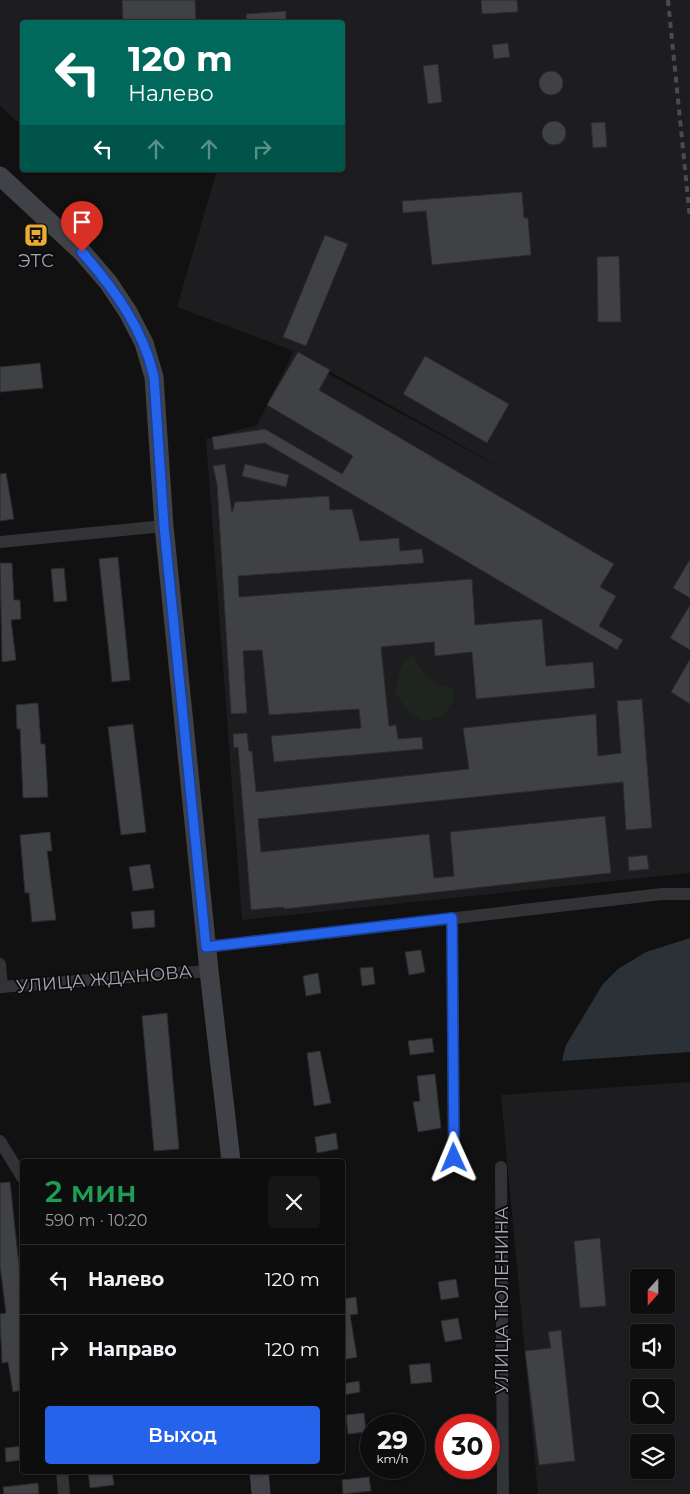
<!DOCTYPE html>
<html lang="ru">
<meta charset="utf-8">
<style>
:root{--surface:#0d0d0e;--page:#161617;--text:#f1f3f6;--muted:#9a9c9e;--line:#2d2d2e;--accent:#2563eb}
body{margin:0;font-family:Montserrat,sans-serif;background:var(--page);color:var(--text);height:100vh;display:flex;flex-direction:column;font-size:19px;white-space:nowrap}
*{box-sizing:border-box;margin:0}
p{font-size:16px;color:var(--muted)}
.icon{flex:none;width:28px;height:28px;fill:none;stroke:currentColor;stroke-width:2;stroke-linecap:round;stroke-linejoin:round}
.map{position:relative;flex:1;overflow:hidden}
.drawer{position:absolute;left:20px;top:1159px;width:325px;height:315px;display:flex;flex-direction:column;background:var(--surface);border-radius:5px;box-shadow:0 1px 4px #0004,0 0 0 1px var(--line)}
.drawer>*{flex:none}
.banner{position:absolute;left:20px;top:20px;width:325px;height:152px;border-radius:5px;box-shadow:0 1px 4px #0004,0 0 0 1px var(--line);background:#00695c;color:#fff;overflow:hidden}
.needle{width:32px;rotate:201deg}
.controls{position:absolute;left:630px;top:1269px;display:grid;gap:10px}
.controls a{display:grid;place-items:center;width:45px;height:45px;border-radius:5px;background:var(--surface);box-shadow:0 1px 4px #0004,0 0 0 1px var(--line);font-size:25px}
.speed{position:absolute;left:360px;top:1414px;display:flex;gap:10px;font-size:25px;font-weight:700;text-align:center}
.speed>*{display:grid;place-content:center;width:65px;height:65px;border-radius:50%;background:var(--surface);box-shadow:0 1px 4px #0004,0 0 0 1px var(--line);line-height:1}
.speed small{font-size:12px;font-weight:400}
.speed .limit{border:8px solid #d22;background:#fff;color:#111}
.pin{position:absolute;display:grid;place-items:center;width:42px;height:42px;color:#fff;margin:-51px -21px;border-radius:50% 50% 50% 0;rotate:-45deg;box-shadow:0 0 5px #0007}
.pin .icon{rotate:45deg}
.me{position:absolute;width:55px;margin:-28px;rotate:359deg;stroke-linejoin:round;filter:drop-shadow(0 0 4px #0008)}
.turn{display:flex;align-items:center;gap:18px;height:105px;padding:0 25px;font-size:22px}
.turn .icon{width:65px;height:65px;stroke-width:2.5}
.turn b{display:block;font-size:35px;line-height:42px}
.lanes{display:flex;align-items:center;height:48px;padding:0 25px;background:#0003;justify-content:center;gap:25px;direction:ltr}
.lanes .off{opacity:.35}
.round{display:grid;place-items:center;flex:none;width:52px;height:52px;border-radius:5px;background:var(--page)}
.summary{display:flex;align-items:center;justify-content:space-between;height:85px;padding:0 25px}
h1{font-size:30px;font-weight:600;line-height:38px;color:#1e9e55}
.button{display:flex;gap:10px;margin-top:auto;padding:10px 25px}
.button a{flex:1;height:58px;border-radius:5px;background:var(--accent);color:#fff;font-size:20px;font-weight:600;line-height:58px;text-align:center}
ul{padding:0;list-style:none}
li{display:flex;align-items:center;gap:15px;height:70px;padding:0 25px;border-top:1px solid var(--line)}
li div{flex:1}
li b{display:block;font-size:19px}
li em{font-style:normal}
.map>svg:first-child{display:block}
.built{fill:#1d1d1f;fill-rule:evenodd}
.green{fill:#1d251e}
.water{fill:#2a3137}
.building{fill:#404145;stroke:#2b2b2e}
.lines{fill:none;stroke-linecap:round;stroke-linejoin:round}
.street{stroke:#323337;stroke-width:12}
.secondary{stroke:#404247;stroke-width:19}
.rail{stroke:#494b50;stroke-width:4;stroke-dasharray:6 5;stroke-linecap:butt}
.route-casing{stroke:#184099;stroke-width:12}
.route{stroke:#2563eb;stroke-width:9}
.labels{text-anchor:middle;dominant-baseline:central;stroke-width:4;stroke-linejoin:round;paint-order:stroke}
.poi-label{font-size:18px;fill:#a3a7b3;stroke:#0c0c0d}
.street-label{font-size:18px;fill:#a3a7b3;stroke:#0c0c0d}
</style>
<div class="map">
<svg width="690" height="1494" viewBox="0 0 690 1494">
<rect width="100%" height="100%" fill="#111112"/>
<g class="built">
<path d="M0,0H690V873L242,920L206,439L257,425L294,351L177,307L217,170H342V22H22V126L0,106ZM315,363L527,482L313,366Z"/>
<path d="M690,1082V1494H538L501,1095ZM639,1278H666V1305H639ZM639,1332H666V1360H639ZM639,1388H666V1415H639ZM639,1442H666V1470H639Z"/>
</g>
<path class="green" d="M413,653C422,674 429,683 453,688L454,700L444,715L424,721L409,713L395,692L401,667Z"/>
<polygon class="water" points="690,938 690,1052 562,1061 566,1045 603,984 618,969 646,952"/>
<g class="building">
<polygon points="122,0 195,0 196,22 123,22"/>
<polygon points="481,0 517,0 518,12 482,14"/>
<polygon points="286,11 286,22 247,22 246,14"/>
<polygon points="508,43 510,57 494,59 492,45"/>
<polygon points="438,64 442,102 428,104 423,66"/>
<circle cx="551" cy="83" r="12"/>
<circle cx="554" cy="133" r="12"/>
<polygon points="605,122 607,147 593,148 591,123"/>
<polygon points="522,192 524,218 528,218 531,255 432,265 426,211 403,213 402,201"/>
<polygon points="325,235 348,244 306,346 283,337"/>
<polygon points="619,256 621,322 598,322 597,257"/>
<polygon points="298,352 330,370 319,390 614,564 600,587 616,596 599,626 623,640 617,650 265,443 214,450 212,437 265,429 342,474 353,456 267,405"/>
<polygon points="425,356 509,404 487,443 403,394"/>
<polygon points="40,363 43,388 0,392 0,367"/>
<polygon points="225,464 232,513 235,502 329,496 330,510 352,509 360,541 399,538 400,551 422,549 424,563 238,576 239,597 472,579 475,625 542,619 546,666 593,662 595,688 476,699 472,652 435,656 434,642 381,647 389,726 396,725 398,739 422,737 423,749 274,762 271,736 361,728 359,709 269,715 262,650 243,651 247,713 231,714 217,484 213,466"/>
<polygon points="245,464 289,475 286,487 242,476"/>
<polygon points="6,473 14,519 0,521 0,474"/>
<polygon points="118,557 130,680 112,682 99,559"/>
<polygon points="690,559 690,598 673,588"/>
<polygon points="0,563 12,563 14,600 20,600 21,619 11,620 16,660 2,662"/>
<polygon points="64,568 67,601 54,602 51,569"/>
<polygon points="690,605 690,650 670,638"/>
<polygon points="690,659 690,704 671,692"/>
<polygon points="642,699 652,828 626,830 623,782 258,819 261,852 429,834 434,878 454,876 450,832 605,816 611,873 284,909 284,907 251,910 238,747 234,748 233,734 247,733 249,751 252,751 256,792 469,769 463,728 596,714 598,756 621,753 617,701"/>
<polygon points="38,703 41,744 45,744 48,797 23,798 20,729 17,729 16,705"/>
<polygon points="133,724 146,832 121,835 108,727"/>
<polygon points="50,832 52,851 47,851 56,920 32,922 29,893 25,893 20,835"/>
<polygon points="647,855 649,869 629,871 628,857"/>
<polygon points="150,864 154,888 133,891 129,867"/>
<polygon points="154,910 155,927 133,929 131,912"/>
<polygon points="421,950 425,972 409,975 405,952"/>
<polygon points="373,967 375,984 362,986 360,968"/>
<polygon points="318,973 321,993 306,996 303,976"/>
<polygon points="167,1013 179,1149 154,1151 142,1016"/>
<polygon points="432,1038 434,1052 410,1055 408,1041"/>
<polygon points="320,1051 331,1103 314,1106 307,1053"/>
<polygon points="435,1074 441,1128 418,1132 413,1102 420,1101 417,1076"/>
<polygon points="336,1133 338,1149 317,1153 315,1137"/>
<polygon points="10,1182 22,1293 19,1293 22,1323 22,1390 13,1392 8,1362 2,1363 0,1318 0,1314 6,1313 0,1266 0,1183"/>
<polygon points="600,1238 606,1306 580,1308 574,1241"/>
<polygon points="456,1279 459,1297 441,1300 438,1282"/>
<polygon points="356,1297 358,1314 350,1315 357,1357 342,1360 342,1299"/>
<polygon points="458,1318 462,1339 445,1342 441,1321"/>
<polygon points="561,1330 575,1461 539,1465 525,1351 551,1348 548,1332"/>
<polygon points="430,1363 432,1382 411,1384 409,1365"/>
<polygon points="359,1381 360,1392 344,1395 342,1384"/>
<polygon points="364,1413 366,1432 348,1434 346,1415"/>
<polygon points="22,1446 22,1460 6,1462 5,1448"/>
<polygon points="88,1471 112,1471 114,1485 90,1488"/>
<polygon points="369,1477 371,1491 343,1494 342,1480"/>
<polygon points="38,1483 39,1494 4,1494 3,1487"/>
</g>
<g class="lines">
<g class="street">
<polyline points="0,542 164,526"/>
<polyline points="452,918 454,1158"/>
<polyline points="206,947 662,894 690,894"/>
<polyline points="0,964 2,987"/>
<polyline points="0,987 209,971"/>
<polyline points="0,1141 22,1177"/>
<polyline points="501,1167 503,1494"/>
<polyline points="62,1471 64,1494"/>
</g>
<g class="secondary">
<polyline points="0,176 82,252 108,282 128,312 144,343 154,377 164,526 209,971 231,1161"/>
<polyline points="259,1471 261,1494"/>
</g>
<polyline class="rail" points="668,0 690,219"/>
</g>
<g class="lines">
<g class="route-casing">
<path id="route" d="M82,252C114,289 143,328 154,377L164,526L206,947L452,918L454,1158"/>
</g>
<use href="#route" class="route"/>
</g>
<defs>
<g id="bus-square" transform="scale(1.25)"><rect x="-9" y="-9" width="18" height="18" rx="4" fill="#eaad31" stroke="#0c0c0d"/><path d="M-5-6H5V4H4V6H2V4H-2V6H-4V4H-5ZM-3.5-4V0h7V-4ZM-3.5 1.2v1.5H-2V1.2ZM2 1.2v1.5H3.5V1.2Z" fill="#111"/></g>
</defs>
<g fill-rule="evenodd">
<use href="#bus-square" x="36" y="235"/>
</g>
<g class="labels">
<g class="poi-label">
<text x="36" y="261">ЭТС</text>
</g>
<g class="street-label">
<text transform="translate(104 979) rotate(-5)">УЛИЦА ЖДАНОВА</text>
<text transform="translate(502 1300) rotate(-90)">УЛИЦА ТЮЛЕНИНА</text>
</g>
</g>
</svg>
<div class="controls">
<a><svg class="needle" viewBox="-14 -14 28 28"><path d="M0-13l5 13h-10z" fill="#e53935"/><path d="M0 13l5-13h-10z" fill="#9a9c9e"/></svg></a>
<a><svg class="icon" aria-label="sound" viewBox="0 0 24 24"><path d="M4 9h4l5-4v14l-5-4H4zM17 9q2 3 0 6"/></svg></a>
<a><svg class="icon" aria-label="search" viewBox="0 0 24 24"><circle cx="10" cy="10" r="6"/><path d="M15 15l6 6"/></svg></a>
<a><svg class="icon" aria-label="layers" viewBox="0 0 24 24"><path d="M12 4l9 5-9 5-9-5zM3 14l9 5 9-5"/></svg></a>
</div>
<div class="speed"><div>29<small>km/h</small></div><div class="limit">30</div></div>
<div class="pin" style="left:82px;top:252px;background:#d93025"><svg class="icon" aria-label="arrive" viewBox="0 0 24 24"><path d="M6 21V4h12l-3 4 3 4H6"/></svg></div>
<svg class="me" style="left:454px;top:1158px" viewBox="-20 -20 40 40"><path d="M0-17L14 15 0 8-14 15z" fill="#2563eb" stroke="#fff" stroke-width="4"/></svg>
<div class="banner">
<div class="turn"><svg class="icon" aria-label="left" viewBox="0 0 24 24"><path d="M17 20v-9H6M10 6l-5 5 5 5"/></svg><div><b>120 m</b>Налево</div></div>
<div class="lanes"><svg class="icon" aria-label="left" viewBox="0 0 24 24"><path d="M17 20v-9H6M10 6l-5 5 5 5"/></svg><svg class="icon off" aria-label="ahead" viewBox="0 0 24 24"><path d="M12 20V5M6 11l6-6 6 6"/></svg><svg class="icon off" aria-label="ahead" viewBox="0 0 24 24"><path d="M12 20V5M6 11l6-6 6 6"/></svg><svg class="icon off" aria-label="right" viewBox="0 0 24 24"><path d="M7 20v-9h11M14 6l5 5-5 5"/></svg></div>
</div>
<section class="drawer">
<div class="summary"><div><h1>2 мин</h1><p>590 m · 10:20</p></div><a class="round"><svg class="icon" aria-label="close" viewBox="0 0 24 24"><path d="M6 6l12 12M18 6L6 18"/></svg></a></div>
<ul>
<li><svg class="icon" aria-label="left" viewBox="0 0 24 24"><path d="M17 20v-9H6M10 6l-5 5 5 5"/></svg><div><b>Налево</b></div><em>120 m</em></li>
<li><svg class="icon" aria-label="right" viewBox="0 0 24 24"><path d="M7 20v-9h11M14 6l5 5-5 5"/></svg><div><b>Направо</b></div><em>120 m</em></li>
</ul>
<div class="button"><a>Выход</a></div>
</section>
</div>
